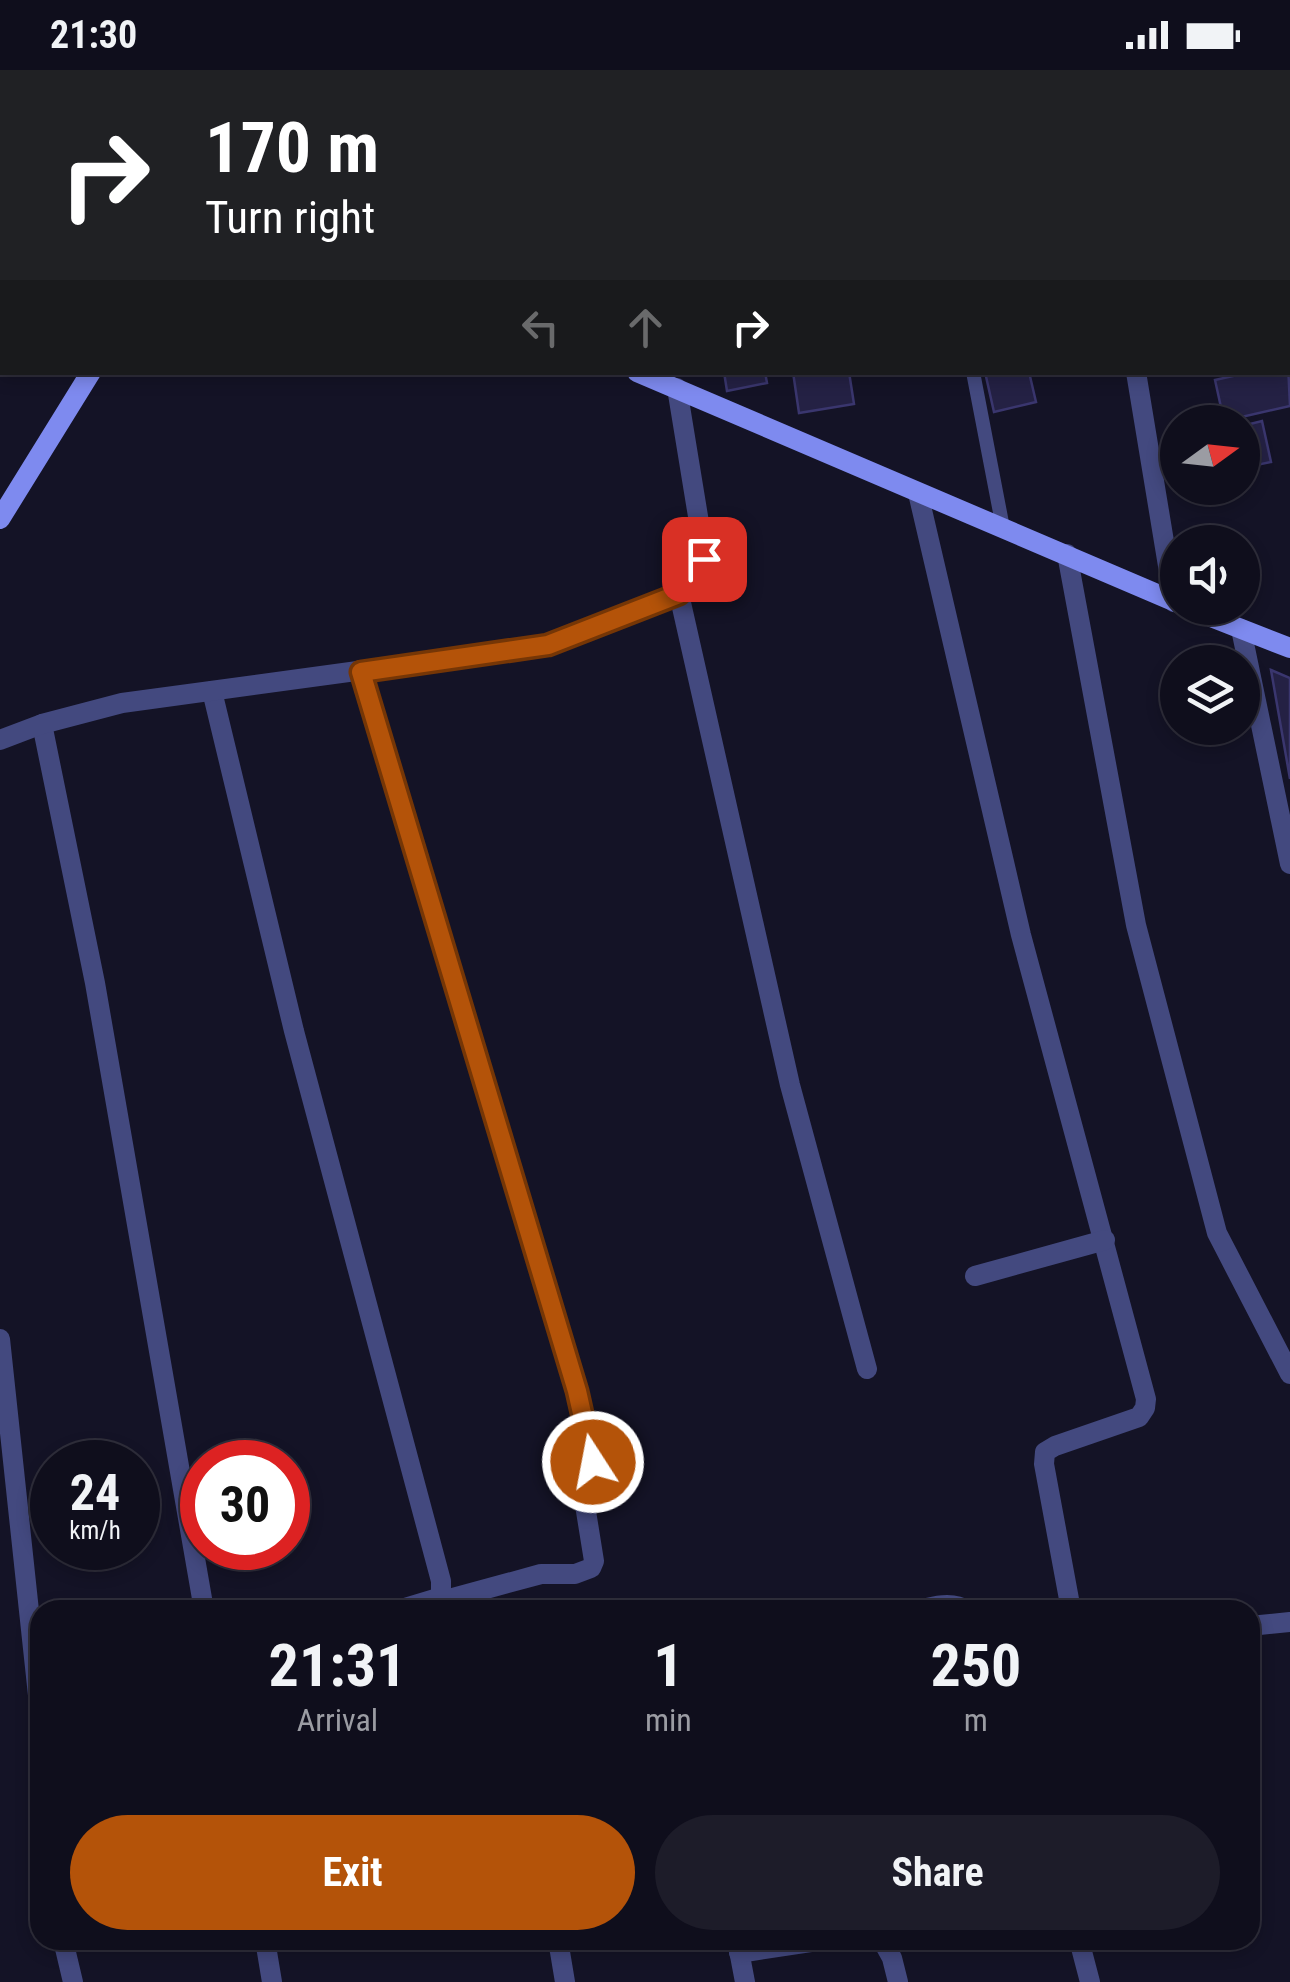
<!DOCTYPE html>
<style>
:root{--surface:#0f0e1c;--page:#1d1c29;--text:#f1f3f6;--muted:#9b9ca3;--line:#2f2e3b;--accent:#b45309}
body{margin:0;font-family:"Roboto Condensed",sans-serif;background:var(--page);color:var(--text);height:100vh;display:flex;flex-direction:column;font-size:38px;white-space:nowrap}
*{box-sizing:border-box;margin:0}
p{font-size:32px;color:var(--muted)}
.icon{flex:none;width:55px;height:55px;fill:none;stroke:currentColor;stroke-width:2;stroke-linecap:round;stroke-linejoin:round}
.map{position:relative;flex:1;overflow:hidden}
.panel{position:absolute;left:30px;top:1530px;width:1230px;height:350px;display:flex;flex-direction:column;background:var(--surface);border-radius:30px;box-shadow:0 5px 15px #0003,0 0 0 2px var(--line)}
.panel>*{flex:none}
.top-card{position:absolute;left:0px;top:0px;width:1290px;height:305px;box-shadow:0 5px 15px #0003,0 0 0 2px var(--line);background:#202124;color:#fff;overflow:hidden}
.needle{width:65px;rotate:75deg}
.buttons{position:absolute;left:1160px;top:335px;display:grid;gap:20px}
.buttons a{display:grid;place-items:center;width:100px;height:100px;border-radius:50%;background:var(--surface);box-shadow:0 5px 15px #0003,0 0 0 2px var(--line);font-size:50px}
.speed{position:absolute;left:30px;top:1370px;display:flex;gap:20px;font-size:50px;font-weight:700;text-align:center}
.speed>*{display:grid;place-content:center;width:130px;height:130px;border-radius:50%;background:var(--surface);box-shadow:0 5px 15px #0003,0 0 0 2px var(--line);line-height:1}
.speed small{font-size:25px;font-weight:400}
.speed .limit{border:15px solid #d22;background:#fff;color:#111}
.pin{position:absolute;display:grid;place-items:center;width:85px;height:85px;color:#fff;margin:-42px;border-radius:20px;box-shadow:0 5px 15px #0006}
.me{position:absolute;width:110px;margin:-55px;rotate:349deg;stroke-linejoin:round;filter:drop-shadow(0 0 8px #0008)}
.turn{display:flex;align-items:center;gap:35px;height:210px;padding:0 40px;font-size:45px}
.turn .icon{width:130px;height:130px;stroke-width:2.5}
.turn b{display:block;font-size:70px;line-height:85px}
.lanes{display:flex;align-items:center;height:95px;padding:0 40px;background:#0003;justify-content:center;gap:50px;direction:ltr}
.lanes .off{opacity:.35}
.eta{display:flex;justify-content:space-evenly;align-items:center;height:170px;text-align:center}
.eta b{font-size:60px;font-weight:700;line-height:70px}
.cta{display:flex;gap:20px;margin-top:auto;padding:20px 40px}
.cta a{flex:1;height:115px;border-radius:60px;background:var(--accent);color:#fff;font-size:40px;font-weight:700;line-height:115px;text-align:center}
.cta a+a{background:var(--page);color:var(--text)}
.status{display:flex;justify-content:space-between;align-items:center;height:70px;padding:0 50px;background:var(--surface);direction:ltr}
.status svg{height:28px;fill:currentColor}
.map>svg:first-child{display:block}
.building{fill:#242144;stroke:#3a366e;stroke-width:2.5}
.lines{fill:none;stroke-linecap:round;stroke-linejoin:round}
.lane{stroke:#43497f;stroke-width:14}
.street{stroke:#43497f;stroke-width:20}
.secondary{stroke:#7e8aef;stroke-width:20}
.route-casing{stroke:#753606;stroke-width:25}
.route{stroke:#b45309;stroke-width:18}
</style>
<div class="status"><b>21:30</b><svg viewBox="0 0 49 12"><path d="M0 12V9h3v3zM5 12V6h3v6zM10 12V3h3v9zM15 12V0h3v12zM26 1h20v11H26zM47 4h2v5h-2z"/></svg></div>
<div class="map">
<svg width="1290" height="1912" viewBox="0 0 1290 1912">
<rect width="100%" height="100%" fill="#141326"/>
<g class="building">
<rect x="587" y="0" width="69" height="2"/>
<polygon points="665,0 728,0 729,2 666,2"/>
<polygon points="733,0 803,0 804,2 734,2"/>
<polygon points="909,0 967,0 967,2 910,2"/>
<polygon points="1288,294 1290,336 1224,351 1215,310 1251,302 1288,302"/>
<polygon points="724,302 765,302 767,313 727,321"/>
<polygon points="793,302 849,302 854,334 799,343"/>
<polygon points="985,302 1029,302 1036,332 994,342"/>
<polygon points="1262,351 1271,392 1242,398 1242,356"/>
<polygon points="1271,600 1290,608 1290,709"/>
</g>
<g class="lines">
<polyline class="lane" points="973,302 1003,458"/>
<g class="street">
<polyline points="331,0 331,2"/>
<polyline points="1085,0 1086,2"/>
<polyline points="422,2 431,0"/>
<polyline points="1136,302 1174,532"/>
<polyline points="918,423 1021,865 1146,1329 1145,1338 1139,1347 1055,1376 1045,1382 1044,1394 1071,1540"/>
<polyline points="1067,484 1136,855 1217,1163 1290,1304"/>
<polyline points="679,524 790,1015 867,1299"/>
<polyline points="1241,559 1290,794"/>
<polyline points="361,601 592,1374 593,1392 585,1435 594,1491 591,1498 575,1504 541,1504 442,1531"/>
<polyline points="212,621 294,961 441,1511 441,1527 398,1540"/>
<polyline points="42,654 95,913 204,1540"/>
<polyline points="0,670 42,654 122,633 548,575 679,524 699,506 705,489 677,318"/>
<polyline points="975,1206 1105,1170"/>
<polyline points="0,1269 40,1644"/>
<path d="M918,1540C933,1536 953,1531 966,1540"/>
<polyline points="1250,1556 1290,1552"/>
<polyline points="63,1870 73,1912"/>
<polyline points="265,1870 272,1912"/>
<polyline points="558,1870 565,1912"/>
<polyline points="737,1870 745,1912"/>
<polyline points="882,1870 892,1888 898,1912"/>
<polyline points="1079,1870 1090,1912"/>
<polyline points="739,1883 824,1870"/>
</g>
<g class="secondary">
<polyline points="0,50 2,51"/>
<polyline points="637,302 1178,533"/>
<polyline points="0,449 91,302"/>
<polyline points="1188,538 1290,578"/>
</g>
</g>
<g class="lines">
<g class="route-casing">
<polyline id="route" points="593,1392 577,1321 361,602 548,575 679,524 700,506 704,489"/>
</g>
<use href="#route" class="route"/>
</g>
</svg>
<div class="buttons">
<a><svg class="needle" viewBox="-14 -14 28 28"><path d="M0-13l5 13h-10z" fill="#e53935"/><path d="M0 13l5-13h-10z" fill="#9b9ca3"/></svg></a>
<a><svg class="icon" aria-label="sound" viewBox="0 0 24 24"><path d="M4 9h4l5-4v14l-5-4H4zM17 9q2 3 0 6"/></svg></a>
<a><svg class="icon" aria-label="layers" viewBox="0 0 24 24"><path d="M12 4l9 5-9 5-9-5zM3 14l9 5 9-5"/></svg></a>
</div>
<div class="speed"><div>24<small>km/h</small></div><div class="limit">30</div></div>
<div class="pin" style="left:704px;top:489px;background:#d93025"><svg class="icon" aria-label="arrive" viewBox="0 0 24 24"><path d="M6 21V4h12l-3 4 3 4H6"/></svg></div>
<svg class="me" style="left:593px;top:1392px" viewBox="-20 -20 40 40"><circle r="17" fill="#b45309" stroke="#fff" stroke-width="3"/><path d="M0-11L8 9 0 5-8 9z" fill="#fff"/></svg>
<div class="top-card">
<div class="turn"><svg class="icon" aria-label="right" viewBox="0 0 24 24"><path d="M7 20v-9h11M14 6l5 5-5 5"/></svg><div><b>170 m</b>Turn right</div></div>
<div class="lanes"><svg class="icon off" aria-label="left" viewBox="0 0 24 24"><path d="M17 20v-9H6M10 6l-5 5 5 5"/></svg><svg class="icon off" aria-label="ahead" viewBox="0 0 24 24"><path d="M12 20V5M6 11l6-6 6 6"/></svg><svg class="icon" aria-label="right" viewBox="0 0 24 24"><path d="M7 20v-9h11M14 6l5 5-5 5"/></svg></div>
</div>
<section class="panel">
<div class="eta">
<div><b>21:31</b><p>Arrival</p></div>
<div><b>1</b><p>min</p></div>
<div><b>250</b><p>m</p></div>
</div>
<div class="cta"><a>Exit</a><a>Share</a></div>
</section>
</div>
